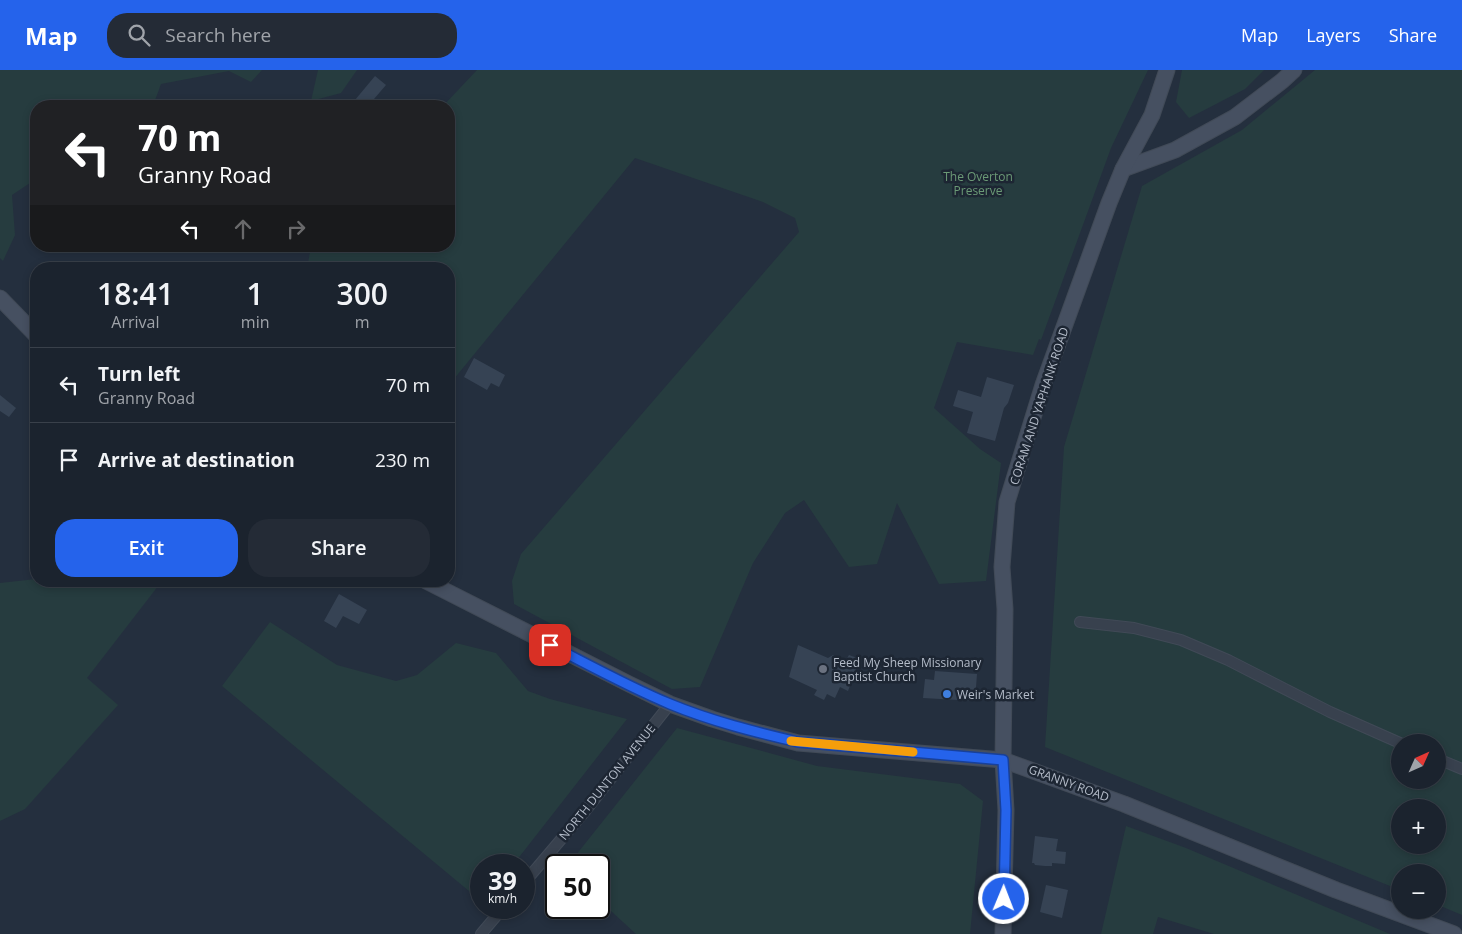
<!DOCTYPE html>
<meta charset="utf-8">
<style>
:root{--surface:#1b232e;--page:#242b36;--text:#f1f3f6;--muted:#a0a4aa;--line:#39404a;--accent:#2563eb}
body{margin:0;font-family:"Open Sans",sans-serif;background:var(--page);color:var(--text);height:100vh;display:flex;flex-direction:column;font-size:19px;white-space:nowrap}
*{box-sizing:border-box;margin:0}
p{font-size:16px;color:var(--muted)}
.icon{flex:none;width:28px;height:28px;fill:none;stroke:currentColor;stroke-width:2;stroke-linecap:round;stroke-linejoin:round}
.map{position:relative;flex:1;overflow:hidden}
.panel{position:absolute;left:30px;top:192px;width:425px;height:325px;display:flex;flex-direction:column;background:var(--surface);border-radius:20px;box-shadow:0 2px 8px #0003,0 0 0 1px var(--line)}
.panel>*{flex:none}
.guide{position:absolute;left:30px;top:30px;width:425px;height:152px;border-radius:20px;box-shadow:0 2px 8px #0003,0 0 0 1px var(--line);background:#202124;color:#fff;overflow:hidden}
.needle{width:32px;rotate:45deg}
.fabs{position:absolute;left:1391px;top:664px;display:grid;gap:10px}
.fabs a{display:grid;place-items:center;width:55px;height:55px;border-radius:50%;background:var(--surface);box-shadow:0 2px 8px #0003,0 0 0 1px var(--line);font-size:25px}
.speed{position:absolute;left:470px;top:784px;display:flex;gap:10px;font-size:25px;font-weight:700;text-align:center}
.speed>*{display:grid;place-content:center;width:65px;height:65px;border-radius:50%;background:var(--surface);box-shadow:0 2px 8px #0003,0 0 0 1px var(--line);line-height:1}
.speed small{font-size:12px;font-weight:400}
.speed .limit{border:2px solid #111;border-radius:8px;background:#fff;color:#111}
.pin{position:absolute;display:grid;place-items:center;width:42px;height:42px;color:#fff;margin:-21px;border-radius:10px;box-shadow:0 2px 8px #0006}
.me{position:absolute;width:55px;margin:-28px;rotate:1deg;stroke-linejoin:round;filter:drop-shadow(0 0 4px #0008)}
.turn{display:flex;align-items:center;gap:18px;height:105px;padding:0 25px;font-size:22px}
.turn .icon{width:65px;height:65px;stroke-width:2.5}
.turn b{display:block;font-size:35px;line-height:42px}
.lanes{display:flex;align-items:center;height:48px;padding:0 25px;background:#0003;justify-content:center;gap:25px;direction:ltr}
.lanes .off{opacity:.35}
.eta{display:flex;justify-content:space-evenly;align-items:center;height:85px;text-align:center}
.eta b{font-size:30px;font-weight:600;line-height:35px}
.cta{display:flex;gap:10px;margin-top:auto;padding:10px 25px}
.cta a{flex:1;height:58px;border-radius:20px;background:var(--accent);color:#fff;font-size:20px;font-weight:600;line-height:58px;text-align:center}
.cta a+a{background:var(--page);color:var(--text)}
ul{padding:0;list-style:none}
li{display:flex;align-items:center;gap:15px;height:75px;padding:0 25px;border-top:1px solid var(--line)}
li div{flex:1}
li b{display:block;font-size:19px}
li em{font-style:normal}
header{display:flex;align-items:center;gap:30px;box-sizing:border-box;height:70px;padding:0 25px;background:var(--accent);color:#fff}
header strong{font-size:24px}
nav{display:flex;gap:28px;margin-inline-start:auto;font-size:18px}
.search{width:350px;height:45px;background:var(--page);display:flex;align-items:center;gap:12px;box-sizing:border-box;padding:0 18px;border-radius:20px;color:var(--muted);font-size:19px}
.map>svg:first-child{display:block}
.green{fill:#263c3f;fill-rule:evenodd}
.building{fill:#364354}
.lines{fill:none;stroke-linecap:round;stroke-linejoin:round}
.street-casing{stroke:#414a57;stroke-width:12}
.secondary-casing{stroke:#414a57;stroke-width:17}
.street{stroke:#38414e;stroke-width:10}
.secondary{stroke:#465061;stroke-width:15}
.route-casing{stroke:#184099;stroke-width:12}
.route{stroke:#2563eb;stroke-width:9}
.slow{stroke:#f59e0b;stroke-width:9}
.worship-dot{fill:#6b7280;stroke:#1d2633;stroke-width:2}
.shop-dot{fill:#3f7fe0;stroke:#1d2633;stroke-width:2}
.labels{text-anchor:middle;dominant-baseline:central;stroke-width:5;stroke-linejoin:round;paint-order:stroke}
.park-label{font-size:12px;fill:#6b9a76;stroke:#1d2633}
.street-label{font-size:12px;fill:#b4bcc9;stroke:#1d2633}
.poi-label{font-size:12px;fill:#b4bcc9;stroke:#1d2633;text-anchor:start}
</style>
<header>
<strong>Map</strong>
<div class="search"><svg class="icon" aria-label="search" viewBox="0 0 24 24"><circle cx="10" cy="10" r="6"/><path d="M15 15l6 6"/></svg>Search here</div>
<nav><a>Map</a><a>Layers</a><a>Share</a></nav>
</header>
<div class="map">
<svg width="1462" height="864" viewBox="0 0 1462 864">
<rect width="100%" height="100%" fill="#242f3e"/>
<g class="green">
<polygon points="0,0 262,0 251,12 229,1 161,14 153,36 36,36 36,109 12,125 15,165 3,191 0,188"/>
<polygon points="318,0 357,0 341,23 311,31"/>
<polygon points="477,0 1148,0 1111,78 1041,270 1039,269 1033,285 957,272 934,338 980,379 1001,393 986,511 939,514 897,433 877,494 849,497 804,430 785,443 753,493 700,617 672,619 514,534 512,511 521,484 799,162 795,148 763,132 635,88 449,315 449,199 307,199 311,176 449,176 449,36 443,36"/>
<polygon points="1182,0 1264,0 1245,19 1189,48 1176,32"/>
<path d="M1315,0H1462V845L1438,835V802H1400V820L1045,677L1064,377L1142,116L1242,60ZM1400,672H1438V710H1400ZM1400,738H1438V775H1400Z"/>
<polygon points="36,509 36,511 162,511 87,608 118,635 25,739 0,751 0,513"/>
<polygon points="270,552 337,595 396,611 417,605 456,573 496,583 528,621 550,629 627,649 513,795 481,795 481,831 222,616"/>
<polygon points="677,658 817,696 960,714 983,731 970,864 636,864 599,830 599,795 568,795"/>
<polygon points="1126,756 1186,778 1390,864 1214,864 1158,847 1153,864 1101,864"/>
</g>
<g class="building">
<polygon points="375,6 386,15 368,36 350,36"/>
<polygon points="474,288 505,305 499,317 491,313 487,320 464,307"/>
<polygon points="987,307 1014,315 1008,333 1004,338 995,371 967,363 973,342 953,336 958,320 981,327"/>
<polygon points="0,325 16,338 9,347 0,341"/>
<polygon points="339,524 367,540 359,554 343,546 336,558 324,551"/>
<polygon points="798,575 828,588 833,585 845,592 849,585 860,589 848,621 840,617 835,628 827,624 824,630 814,625 817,620 789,607"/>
<polygon points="935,601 977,604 975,631 923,628 925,609 934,610"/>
<polygon points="1035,766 1058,769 1056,781 1066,782 1065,794 1052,793 1052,796 1045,796 1035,795 1034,793 1032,793"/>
<polygon points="1046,815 1068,820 1062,848 1040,842"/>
</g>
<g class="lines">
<g class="street-casing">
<g id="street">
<polyline points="1080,552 1134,558 1181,570 1228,590 1330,642 1400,673"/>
<polyline points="1438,689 1462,699"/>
<polyline points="524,813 586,740 670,634"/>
<polyline points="481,864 503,838"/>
</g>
</g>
<g class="secondary-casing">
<g id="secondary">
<polyline points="1123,99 1175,80 1235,47 1282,11 1294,0"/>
<polyline points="0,228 36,265"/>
<polyline points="426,511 629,614 670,634 712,649 738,657 798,673 1003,690 1124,734 1336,820 1454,864"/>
<polyline points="1003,864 1006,740 1003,690 1005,539 1002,497 1007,432 1043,315 1109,133 1123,99 1152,45 1167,0"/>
</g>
</g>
<use href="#street" class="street"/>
<use href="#secondary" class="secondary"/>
</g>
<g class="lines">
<g class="route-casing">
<path id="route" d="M550,575C589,595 629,617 670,634C711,651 755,662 798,672L1003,690L1006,740L1004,829"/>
</g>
<use href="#route" class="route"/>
<polyline class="slow" points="791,671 913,682"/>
</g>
<circle class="worship-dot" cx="823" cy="599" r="5"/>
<circle class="shop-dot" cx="947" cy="624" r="5"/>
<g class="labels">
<g class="park-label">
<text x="978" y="106">The Overton<tspan x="978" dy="14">Preserve</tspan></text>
</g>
<g class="street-label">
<text transform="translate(1039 336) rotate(-72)">CORAM AND YAPHANK ROAD</text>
<text transform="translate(607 712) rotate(-51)">NORTH DUNTON AVENUE</text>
<text transform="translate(1069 713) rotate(20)">GRANNY ROAD</text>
</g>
<g class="poi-label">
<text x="833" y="592">Feed My Sheep Missionary<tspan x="833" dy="14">Baptist Church</tspan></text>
<text x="957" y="624">Weir's Market</text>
</g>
</g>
</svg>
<div class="fabs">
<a><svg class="needle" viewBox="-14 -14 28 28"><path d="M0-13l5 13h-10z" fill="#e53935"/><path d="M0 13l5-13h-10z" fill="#a0a4aa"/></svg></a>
<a>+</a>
<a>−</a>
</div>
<div class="speed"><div>39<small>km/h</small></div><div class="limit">50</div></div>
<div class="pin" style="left:550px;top:575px;background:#d93025"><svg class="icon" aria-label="arrive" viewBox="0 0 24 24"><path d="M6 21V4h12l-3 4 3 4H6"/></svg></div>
<svg class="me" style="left:1004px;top:829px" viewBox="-20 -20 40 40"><circle r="17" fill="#2563eb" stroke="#fff" stroke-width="3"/><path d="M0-11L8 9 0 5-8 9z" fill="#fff"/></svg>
<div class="guide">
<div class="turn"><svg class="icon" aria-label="left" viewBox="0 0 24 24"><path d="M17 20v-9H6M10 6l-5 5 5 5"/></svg><div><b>70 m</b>Granny Road</div></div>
<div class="lanes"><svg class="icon" aria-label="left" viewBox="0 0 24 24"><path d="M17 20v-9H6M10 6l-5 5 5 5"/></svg><svg class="icon off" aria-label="ahead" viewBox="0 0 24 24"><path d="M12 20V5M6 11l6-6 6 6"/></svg><svg class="icon off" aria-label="right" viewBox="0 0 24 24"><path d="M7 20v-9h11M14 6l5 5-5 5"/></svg></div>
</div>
<section class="panel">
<div class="eta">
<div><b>18:41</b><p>Arrival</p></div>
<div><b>1</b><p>min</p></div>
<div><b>300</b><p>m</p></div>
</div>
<ul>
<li><svg class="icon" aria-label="left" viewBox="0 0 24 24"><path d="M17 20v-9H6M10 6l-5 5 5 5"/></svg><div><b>Turn left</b><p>Granny Road</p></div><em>70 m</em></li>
<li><svg class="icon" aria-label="arrive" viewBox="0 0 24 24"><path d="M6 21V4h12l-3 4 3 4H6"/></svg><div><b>Arrive at destination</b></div><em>230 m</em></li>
</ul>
<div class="cta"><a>Exit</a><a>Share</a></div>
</section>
</div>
